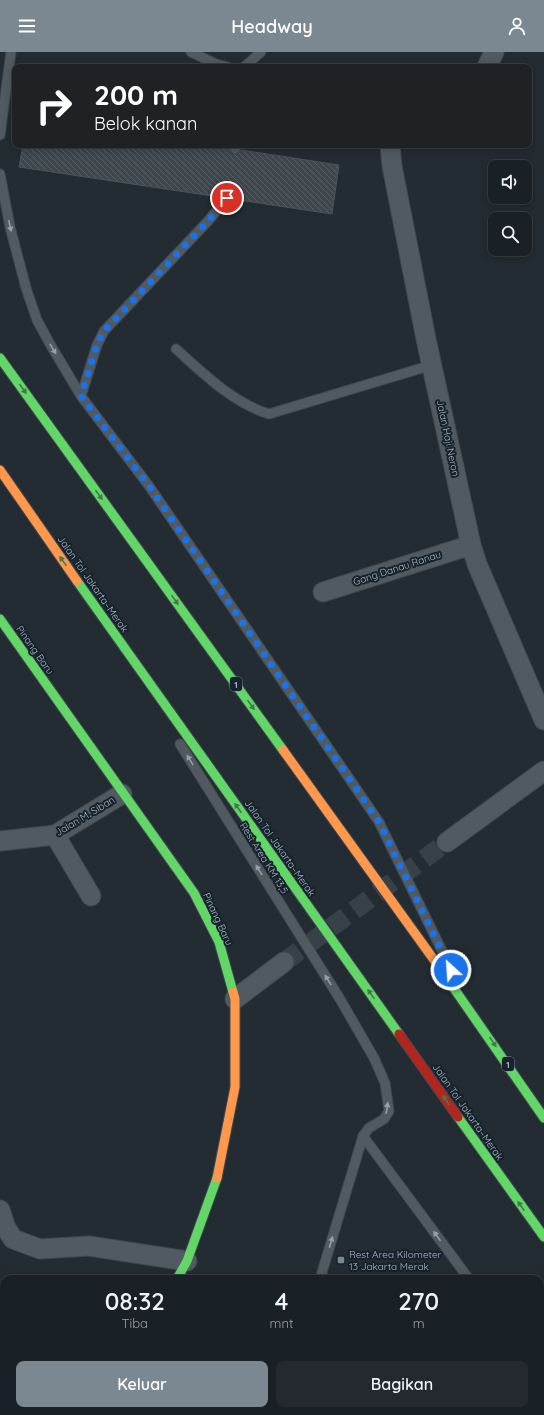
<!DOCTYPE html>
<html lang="id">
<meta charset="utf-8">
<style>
:root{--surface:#1a2126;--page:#23292e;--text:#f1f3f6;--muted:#9fa3a7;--line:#383e43;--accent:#7b8892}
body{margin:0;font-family:Quicksand,sans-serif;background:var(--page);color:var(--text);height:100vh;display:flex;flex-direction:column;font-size:15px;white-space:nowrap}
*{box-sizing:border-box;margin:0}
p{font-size:13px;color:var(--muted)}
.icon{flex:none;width:22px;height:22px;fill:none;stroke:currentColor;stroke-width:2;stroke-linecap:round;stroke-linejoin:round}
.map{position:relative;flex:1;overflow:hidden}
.sheet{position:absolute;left:0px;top:1223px;width:544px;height:140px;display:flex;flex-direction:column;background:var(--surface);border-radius:12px 12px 0 0;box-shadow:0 2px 10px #0003,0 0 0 1px var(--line)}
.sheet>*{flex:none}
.guide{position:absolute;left:12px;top:12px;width:520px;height:84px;border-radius:8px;box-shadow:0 2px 10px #0003,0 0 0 1px var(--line);background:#202124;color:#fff;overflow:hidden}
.tools{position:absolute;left:488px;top:108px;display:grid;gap:8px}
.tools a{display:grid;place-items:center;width:44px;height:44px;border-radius:8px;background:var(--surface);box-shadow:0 2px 10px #0003,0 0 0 1px var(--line);font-size:20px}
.pin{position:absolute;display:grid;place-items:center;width:34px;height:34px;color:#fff;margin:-17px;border:2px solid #fff;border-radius:50%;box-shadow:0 1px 4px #0007}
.me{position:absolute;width:44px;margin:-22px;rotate:334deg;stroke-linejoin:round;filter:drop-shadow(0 0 3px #0008)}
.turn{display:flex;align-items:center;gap:14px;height:84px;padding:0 16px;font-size:18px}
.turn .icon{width:52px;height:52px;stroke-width:2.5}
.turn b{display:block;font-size:28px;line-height:34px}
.eta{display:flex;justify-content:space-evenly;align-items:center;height:68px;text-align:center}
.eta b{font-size:24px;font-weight:600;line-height:28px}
.cta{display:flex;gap:8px;margin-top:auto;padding:8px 16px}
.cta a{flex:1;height:46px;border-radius:8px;background:var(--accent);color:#fff;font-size:16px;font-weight:600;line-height:46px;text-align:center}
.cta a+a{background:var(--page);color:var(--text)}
header{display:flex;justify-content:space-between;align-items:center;height:52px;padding:0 16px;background:var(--accent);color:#fff;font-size:18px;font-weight:600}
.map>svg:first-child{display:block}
.building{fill:url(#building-back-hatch);stroke:#4a545a}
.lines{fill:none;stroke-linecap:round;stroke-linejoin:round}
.street-tunnel{stroke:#374148;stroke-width:19;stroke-dasharray:19 10;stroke-linecap:butt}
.lane-casing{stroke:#40494f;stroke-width:11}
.street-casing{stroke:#40494f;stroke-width:21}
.fast-casing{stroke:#40494f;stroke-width:11}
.slow-casing{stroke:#40494f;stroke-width:11}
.jam-casing{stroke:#40494f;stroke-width:11}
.lane{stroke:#525a61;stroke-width:9}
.street{stroke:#525a61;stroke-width:19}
.fast{stroke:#63d668;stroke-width:9}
.slow{stroke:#ff974d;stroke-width:9}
.jam{stroke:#b3261e;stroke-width:9}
.oneway{fill:#94a1ad}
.oneway2{fill:#3d7c4a}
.route{stroke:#1a73e8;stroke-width:7;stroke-dasharray:0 12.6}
.poi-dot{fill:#7b8892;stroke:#17232c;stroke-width:1.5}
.labels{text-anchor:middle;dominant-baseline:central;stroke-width:4;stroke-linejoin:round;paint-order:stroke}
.shield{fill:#17232c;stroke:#7e8c98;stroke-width:1}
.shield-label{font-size:9px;font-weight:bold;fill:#aab9c6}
.street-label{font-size:10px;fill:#aab9c6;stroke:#17232c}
.poi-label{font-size:10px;fill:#aab9c6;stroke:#17232c;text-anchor:start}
</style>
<header><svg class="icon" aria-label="menu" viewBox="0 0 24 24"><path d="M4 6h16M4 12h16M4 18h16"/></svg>Headway<svg class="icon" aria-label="person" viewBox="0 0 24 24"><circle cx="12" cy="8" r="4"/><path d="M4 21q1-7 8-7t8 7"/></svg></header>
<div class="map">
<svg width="544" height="1363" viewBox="0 0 544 1363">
<defs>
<pattern id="building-back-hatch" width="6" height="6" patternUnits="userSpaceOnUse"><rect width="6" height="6" fill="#3e474d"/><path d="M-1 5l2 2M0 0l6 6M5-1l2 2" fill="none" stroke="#575f65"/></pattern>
</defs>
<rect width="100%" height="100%" fill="#232c32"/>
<polygon class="building" points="23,93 209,93 339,113 332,162 19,115"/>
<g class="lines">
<polyline class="street-tunnel" points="284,910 447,790"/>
<g class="lane-casing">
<g id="lane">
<polyline points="191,0 216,12 228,15"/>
<polyline points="244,15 261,0"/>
<polyline points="0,83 11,0"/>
<polyline points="234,93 235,97"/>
<polyline points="0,122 10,175 26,236 37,268 50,292 81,344 149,434 379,770 448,911"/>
<path d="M176,297C204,322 233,351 269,362L432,313"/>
<polyline points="81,344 97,293 104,279 209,168 227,146"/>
<polyline points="180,692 340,947 374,1006 385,1031 389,1059 384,1067 369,1076 363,1084 320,1227"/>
<polyline points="363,1084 469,1227"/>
<polyline points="540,1323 544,1329"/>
<polyline points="320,1359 321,1363"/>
<polyline points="521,1359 522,1363"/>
</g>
</g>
<g class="street-casing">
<g id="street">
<polyline points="487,15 494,0"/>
<polyline points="390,93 392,114 426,287 471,493 477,512 544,668"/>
<polyline points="323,540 471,493"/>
<polyline points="55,783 91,844"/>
<polyline points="0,789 55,783 122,742"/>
<polyline points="447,790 544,719"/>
<polyline points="235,947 284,910"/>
<polyline points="0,1158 6,1176 13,1187 40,1197 89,1194 187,1209"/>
</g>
</g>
<g class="fast-casing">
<g id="fast">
<polyline points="0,306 283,698"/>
<polyline points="77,529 399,982"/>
<polyline points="0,567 194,841 219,890 233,940"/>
<polyline points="437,912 544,1066"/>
<polyline points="458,1065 544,1185"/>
<polyline points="177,1227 187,1209 217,1126"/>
<polyline points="138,1359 140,1363"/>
</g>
</g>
<g class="slow-casing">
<g id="slow">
<polyline points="0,418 77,529"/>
<polyline points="283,698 437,912"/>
<polyline points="217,1126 235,1035 235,947 233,940"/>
</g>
</g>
<g class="jam-casing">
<polyline id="jam" points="399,982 458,1065"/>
</g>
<use href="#lane" class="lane"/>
<use href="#street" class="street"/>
<use href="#fast" class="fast"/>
<use href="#slow" class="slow"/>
<use href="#jam" class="jam"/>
</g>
<defs><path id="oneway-solid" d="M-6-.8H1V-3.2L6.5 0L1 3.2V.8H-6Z"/></defs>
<g class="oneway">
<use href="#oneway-solid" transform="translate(10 174) rotate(78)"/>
<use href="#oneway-solid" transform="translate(53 297) rotate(59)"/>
<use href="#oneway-solid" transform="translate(190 708) rotate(-122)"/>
<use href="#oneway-solid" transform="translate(259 818) rotate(-122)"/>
<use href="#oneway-solid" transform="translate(328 928) rotate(-122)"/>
<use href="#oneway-solid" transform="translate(387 1056) rotate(-81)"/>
<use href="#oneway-solid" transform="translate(437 1184) rotate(-126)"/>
<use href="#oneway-solid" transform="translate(331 1190) rotate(-74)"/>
</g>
<g class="oneway2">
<use href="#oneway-solid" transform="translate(23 337) rotate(54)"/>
<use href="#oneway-solid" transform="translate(99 443) rotate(54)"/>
<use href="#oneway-solid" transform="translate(63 509) rotate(-125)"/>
<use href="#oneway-solid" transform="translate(175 548) rotate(54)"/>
<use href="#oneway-solid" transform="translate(251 653) rotate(54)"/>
<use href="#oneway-solid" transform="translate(238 756) rotate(-125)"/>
<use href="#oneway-solid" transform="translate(371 942) rotate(-125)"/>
<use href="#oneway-solid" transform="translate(493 990) rotate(56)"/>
<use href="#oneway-solid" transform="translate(446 1048) rotate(-125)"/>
<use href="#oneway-solid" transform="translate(521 1154) rotate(-125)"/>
</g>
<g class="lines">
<polyline class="route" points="227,146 209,168 104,279 97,292 81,344 149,434 379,770 451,918"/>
</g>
<rect class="poi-dot" x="337" y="1204" width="8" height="8" rx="2"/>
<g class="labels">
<g class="shield">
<rect x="230" y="625" width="12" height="14" rx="3"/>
<rect x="502" y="1005" width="12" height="14" rx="3"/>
</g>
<g class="shield-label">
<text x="236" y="632">1</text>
<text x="508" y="1012">1</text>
</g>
<g class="street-label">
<text transform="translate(448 386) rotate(78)">Jalan Haji Neron</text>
<text transform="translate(397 516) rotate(-18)">Gang Danau Ranau</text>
<text transform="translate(93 532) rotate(55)">Jalan Tol Jakarta–Merak</text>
<text transform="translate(35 598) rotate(55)">Pinang Baru</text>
<text transform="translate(85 764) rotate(-31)">Jalan M. Siban</text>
<text transform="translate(280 796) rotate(55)">Jalan Tol Jakarta–Merak</text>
<text transform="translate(264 806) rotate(58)">Rest Area KM 13,5</text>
<text transform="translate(218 867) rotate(65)">Pinang Baru</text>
<text transform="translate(468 1060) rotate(55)">Jalan Tol Jakarta–Merak</text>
</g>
<g class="poi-label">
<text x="349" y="1202">Rest Area Kilometer<tspan x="349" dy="12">13 Jakarta Merak</tspan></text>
</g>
</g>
</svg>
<div class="tools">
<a><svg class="icon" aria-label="sound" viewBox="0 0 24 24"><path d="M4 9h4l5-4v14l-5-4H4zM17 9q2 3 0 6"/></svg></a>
<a><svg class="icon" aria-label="search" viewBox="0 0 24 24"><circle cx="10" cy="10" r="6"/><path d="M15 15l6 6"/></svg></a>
</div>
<div class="pin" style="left:227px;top:146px;background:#d93025"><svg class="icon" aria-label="arrive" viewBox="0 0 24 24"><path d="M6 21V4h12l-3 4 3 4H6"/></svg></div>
<svg class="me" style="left:451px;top:918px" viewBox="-20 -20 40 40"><circle r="17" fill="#1a73e8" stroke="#fff" stroke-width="3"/><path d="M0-11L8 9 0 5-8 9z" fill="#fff"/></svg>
<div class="guide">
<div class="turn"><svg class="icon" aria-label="right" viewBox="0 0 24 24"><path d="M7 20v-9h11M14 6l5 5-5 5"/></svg><div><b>200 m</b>Belok kanan</div></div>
</div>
<section class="sheet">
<div class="eta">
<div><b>08:32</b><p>Tiba</p></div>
<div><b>4</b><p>mnt</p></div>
<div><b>270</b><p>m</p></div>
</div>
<div class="cta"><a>Keluar</a><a>Bagikan</a></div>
</section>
</div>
